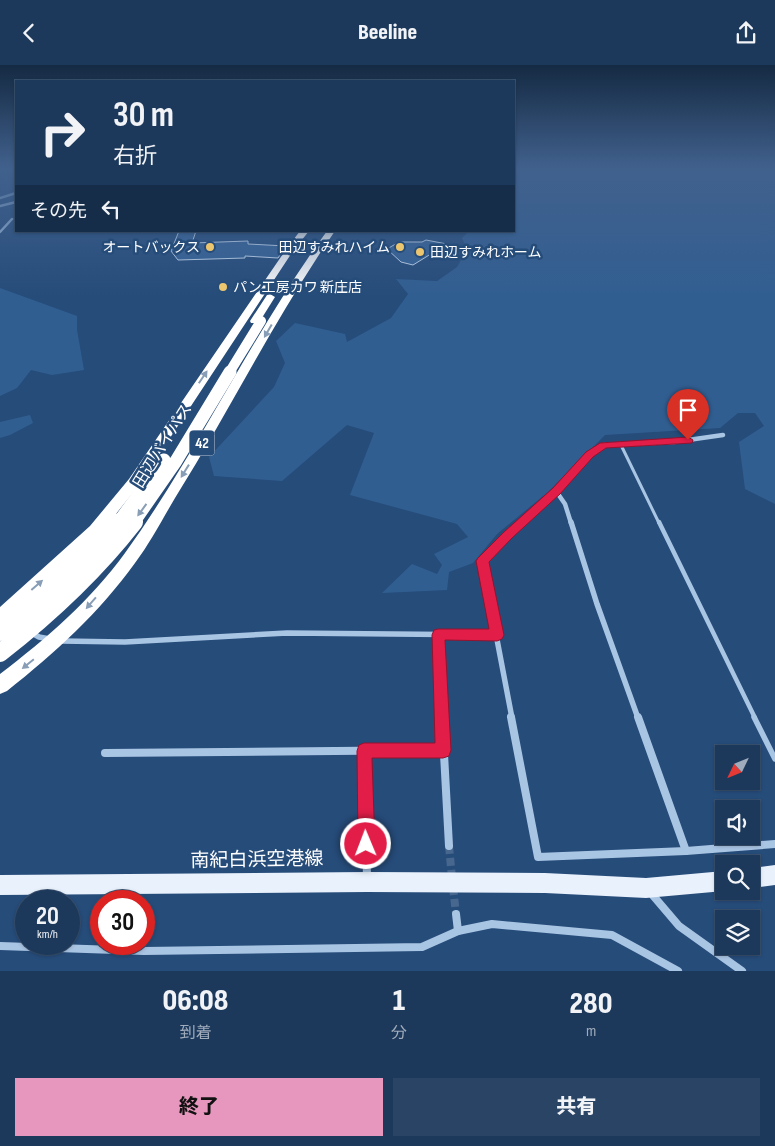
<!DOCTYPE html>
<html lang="ja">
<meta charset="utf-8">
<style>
:root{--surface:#1c395c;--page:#294465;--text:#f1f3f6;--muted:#a0acbb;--line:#3a5372;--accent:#e797bd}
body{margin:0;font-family:"Sofia Sans Condensed","Noto Sans JP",sans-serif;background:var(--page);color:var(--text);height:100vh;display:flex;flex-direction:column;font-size:19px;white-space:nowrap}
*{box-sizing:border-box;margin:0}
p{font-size:16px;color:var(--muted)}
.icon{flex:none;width:28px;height:28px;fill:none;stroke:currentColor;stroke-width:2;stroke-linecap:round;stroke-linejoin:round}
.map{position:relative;height:906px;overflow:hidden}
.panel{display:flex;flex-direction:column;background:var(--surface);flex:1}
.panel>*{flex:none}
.guide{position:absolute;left:15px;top:15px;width:500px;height:152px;border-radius:0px;box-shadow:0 1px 4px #0004,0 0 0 1px var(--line);background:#1c395c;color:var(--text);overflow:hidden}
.needle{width:32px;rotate:227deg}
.buttons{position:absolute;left:715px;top:680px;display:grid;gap:10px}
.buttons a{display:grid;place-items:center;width:45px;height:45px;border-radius:0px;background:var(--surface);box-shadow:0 1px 4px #0004,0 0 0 1px var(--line);font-size:25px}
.speed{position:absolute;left:15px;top:825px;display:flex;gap:10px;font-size:25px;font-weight:700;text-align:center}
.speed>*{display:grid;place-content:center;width:65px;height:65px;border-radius:50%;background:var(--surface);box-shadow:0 1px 4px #0004,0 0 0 1px var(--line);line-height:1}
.speed small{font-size:12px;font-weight:400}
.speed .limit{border:8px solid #d22;background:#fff;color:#111}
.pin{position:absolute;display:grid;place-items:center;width:42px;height:42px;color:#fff;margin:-51px -21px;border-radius:50% 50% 50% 0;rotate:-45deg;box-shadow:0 0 5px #0007}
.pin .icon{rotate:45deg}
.me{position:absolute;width:55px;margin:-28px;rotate:359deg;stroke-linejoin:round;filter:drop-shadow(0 0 4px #0008)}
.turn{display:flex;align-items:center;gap:18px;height:105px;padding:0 15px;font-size:22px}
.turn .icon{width:65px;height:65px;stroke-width:2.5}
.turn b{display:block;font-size:35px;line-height:42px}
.then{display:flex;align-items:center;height:48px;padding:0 15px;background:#0003;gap:10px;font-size:19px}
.eta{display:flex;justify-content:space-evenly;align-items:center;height:85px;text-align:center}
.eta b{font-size:30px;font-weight:800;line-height:35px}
.primary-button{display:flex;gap:10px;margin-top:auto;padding:10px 15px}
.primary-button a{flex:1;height:58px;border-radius:0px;background:var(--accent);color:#111;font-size:20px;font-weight:800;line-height:58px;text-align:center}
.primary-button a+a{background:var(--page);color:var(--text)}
header{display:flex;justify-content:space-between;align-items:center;height:65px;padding:0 15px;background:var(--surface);font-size:22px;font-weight:800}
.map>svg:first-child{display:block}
.green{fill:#315e91}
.building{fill:#366397;stroke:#ccdef3}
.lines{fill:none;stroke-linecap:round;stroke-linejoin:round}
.street-tunnel{stroke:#47678e;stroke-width:8;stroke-dasharray:8 4;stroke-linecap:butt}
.lane-far2{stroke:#a9c5e4;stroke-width:3}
.lane-far1{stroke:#a9c5e4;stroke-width:4.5}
.lane{stroke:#a9c5e4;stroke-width:5.5}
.street-far3{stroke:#a9c5e4;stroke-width:2.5}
.street-far2{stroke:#a9c5e4;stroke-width:4.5}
.street-far1{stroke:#a9c5e4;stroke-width:5.5}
.street{stroke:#a9c5e4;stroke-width:8}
.primary{fill:#e9f1fc;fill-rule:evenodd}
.highway{fill:#fff;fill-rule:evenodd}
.highway-bridge-far2{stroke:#fff;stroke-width:10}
.highway-bridge-far1{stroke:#fff;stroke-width:13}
.highway-bridge{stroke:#fff;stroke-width:18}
.oneway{fill:#889db6}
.route{fill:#e11d48;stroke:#92132f}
.poi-dot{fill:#ecc66f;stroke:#264c7a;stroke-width:2}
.labels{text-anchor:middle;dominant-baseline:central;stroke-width:5;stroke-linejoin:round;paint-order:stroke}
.far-poi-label{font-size:14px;fill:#fff;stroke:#264c7a;text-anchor:end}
.shield{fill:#264c7a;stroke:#bec9d7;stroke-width:1}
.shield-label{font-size:15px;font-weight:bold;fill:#fff}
.street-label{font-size:16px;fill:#fff;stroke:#264c7a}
.near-street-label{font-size:19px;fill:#fff;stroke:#264c7a}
</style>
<header><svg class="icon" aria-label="back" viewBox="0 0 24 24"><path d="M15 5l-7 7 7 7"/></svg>Beeline<svg class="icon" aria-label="share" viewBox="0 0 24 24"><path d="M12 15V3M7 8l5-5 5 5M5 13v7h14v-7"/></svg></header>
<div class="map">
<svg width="775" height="906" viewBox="0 0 775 906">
<rect width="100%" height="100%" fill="#264c7a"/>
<g class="green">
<polygon points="775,104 775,439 745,424 739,377 764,361 755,348 738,348 720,363 605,370 548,427 497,469 473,498 449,507 447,525 382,528 412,499 437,509 442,500 434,489 468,472 457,459 350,430 374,368 347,360 282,416 214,411 209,392 274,322 285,298 276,276 295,258 345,269 347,277 391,253 408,229 396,214 437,216 457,202 467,185 462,173 469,166 514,166 514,108 518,105"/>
<polygon points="0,223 77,251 77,265 84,305 52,310 31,305 17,323 0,331"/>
<polygon points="30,350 33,358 10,370 0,373 0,357"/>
</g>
<g class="building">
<polygon points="179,166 196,166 192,178 248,176 248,179 286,181 278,193 245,191 245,193 178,195 171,186"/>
<polygon points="426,175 447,179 413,200 401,197 387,184 399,177 422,177"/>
</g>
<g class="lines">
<g class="street-tunnel">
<polyline points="449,781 452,813"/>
<polyline points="453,822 456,849"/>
</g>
<polyline class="lane-far2" points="620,378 659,458"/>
<polyline class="lane-far1" points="659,457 755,653"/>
<polyline class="lane" points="754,652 775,694"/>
<g class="street-far3">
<polyline points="0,133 16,128"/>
<polyline points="0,141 16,137"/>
<polyline points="0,167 12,154"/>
</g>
<g class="street-far2">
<polyline points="556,426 565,439 571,458"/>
<polyline points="521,458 556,426 589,389 604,380 674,377 723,370"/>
</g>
<g class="street-far1">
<polyline points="571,457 597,539 638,653"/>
<polyline points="30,567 39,572 50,574"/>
<polyline points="438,570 442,653"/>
<polyline points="61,576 125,577 287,568 497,570"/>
<polyline points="512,653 482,496 522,457"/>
</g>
<g class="street">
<polyline points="442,652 449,781"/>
<polyline points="511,652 538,792 686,786 775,779"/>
<polyline points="638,652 686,786"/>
<polyline points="364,686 367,813"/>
<polyline points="105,688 443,685"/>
<polyline points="650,827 679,861 742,906"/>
<polyline points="456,849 458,866"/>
<polyline points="0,881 144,886 422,882 458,866 492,859 612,870 678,906"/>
</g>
<g class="primary">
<polygon points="775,800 775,820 751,823 751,803"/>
<polygon points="724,806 724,826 646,833 545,828 367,827 0,830 0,810 367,807 545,808 646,813"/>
</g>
<g class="highway">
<polygon points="300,166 309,166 293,186 139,420 100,469 6,557 0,559 0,542 90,461 129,414 287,183"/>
<path d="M327,166H335C276,251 230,345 175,433C162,455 150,478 135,498C99,548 55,588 7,626L0,629V609C46,574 91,535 125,488C199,385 252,269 327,166Z"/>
<polygon points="270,229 275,232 260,256 259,258 251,258 250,256 267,230"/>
</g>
<polyline class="highway-bridge-far2" points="229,308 261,256"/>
<g class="highway-bridge-far1">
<polyline points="118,458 164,395"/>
<polyline points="133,458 176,396 230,307"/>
</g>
<g class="highway-bridge">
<polyline points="0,567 41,535 119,457"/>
<path d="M0,588C50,549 95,507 134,457"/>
</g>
</g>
<defs><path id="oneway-solid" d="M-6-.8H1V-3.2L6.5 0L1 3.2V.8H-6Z" transform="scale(1.25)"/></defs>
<g class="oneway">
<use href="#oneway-solid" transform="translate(268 266) rotate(120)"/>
<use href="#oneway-solid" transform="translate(203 312) rotate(-56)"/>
<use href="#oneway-solid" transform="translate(185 406) rotate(122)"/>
<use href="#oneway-solid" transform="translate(142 445) rotate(126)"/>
<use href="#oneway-solid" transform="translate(37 520) rotate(-41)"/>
<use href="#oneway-solid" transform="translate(91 538) rotate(131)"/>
<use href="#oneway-solid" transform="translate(28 599) rotate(141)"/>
</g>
<linearGradient id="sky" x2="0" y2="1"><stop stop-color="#152a43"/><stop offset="0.45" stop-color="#41618d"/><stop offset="1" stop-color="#41618d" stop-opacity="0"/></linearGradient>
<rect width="775" height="231" fill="url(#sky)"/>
<polygon class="route" points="688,372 693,375 692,378 606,383 593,392 560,429 512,473 489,497 504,570 502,574 497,576 445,575 451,685 449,691 443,693 372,693 375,779 373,785 366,788 360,785 358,779 357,686 359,680 364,678 435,678 432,570 434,565 438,564 489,564 476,496 478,493 504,467 553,423 586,387 600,378"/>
<g class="poi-dot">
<circle cx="210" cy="182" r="5"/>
<circle cx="400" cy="182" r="5"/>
<circle cx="420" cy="187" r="5"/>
<circle cx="223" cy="222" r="5"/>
</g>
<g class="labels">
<g class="far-poi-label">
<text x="200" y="182">オートバックス</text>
<text x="390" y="182">田辺すみれハイム</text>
<text x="430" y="187" text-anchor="start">田辺すみれホーム</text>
<text x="233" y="222" text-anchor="start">パン工房カワ 新庄店</text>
</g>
<rect class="shield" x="189.5" y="365.5" width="25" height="25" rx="4"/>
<g class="shield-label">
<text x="202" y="378">42</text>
</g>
<g class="street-label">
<text transform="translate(163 381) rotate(-58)">田辺バイパス</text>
</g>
<g class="near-street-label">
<text transform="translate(257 795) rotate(-1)">南紀白浜空港線</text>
</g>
</g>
</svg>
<div class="buttons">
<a><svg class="needle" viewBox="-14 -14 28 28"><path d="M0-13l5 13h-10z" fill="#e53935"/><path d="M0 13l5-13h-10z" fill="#a0acbb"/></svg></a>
<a><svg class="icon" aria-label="sound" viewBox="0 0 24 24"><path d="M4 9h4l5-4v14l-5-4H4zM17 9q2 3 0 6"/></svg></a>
<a><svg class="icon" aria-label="search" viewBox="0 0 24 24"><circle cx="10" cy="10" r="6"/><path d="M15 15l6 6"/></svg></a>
<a><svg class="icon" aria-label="layers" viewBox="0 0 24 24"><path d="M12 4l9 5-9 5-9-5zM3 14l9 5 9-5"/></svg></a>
</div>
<div class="speed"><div>20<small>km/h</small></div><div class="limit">30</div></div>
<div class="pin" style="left:688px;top:375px;background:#d93025"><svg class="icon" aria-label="arrive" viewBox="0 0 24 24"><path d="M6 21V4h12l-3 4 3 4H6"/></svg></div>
<svg class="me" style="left:366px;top:779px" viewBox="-20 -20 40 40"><circle r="17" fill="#e11d48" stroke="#fff" stroke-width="3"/><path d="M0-11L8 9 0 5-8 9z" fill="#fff"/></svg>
<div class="guide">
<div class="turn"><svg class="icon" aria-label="right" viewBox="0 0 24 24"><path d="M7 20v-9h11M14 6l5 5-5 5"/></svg><div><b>30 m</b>右折</div></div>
<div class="then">その先<svg class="icon" aria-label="left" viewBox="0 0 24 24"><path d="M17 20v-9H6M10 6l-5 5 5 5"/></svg></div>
</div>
</div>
<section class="panel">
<div class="eta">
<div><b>06:08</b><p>到着</p></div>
<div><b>1</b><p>分</p></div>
<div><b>280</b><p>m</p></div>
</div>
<div class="primary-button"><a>終了</a><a>共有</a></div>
</section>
